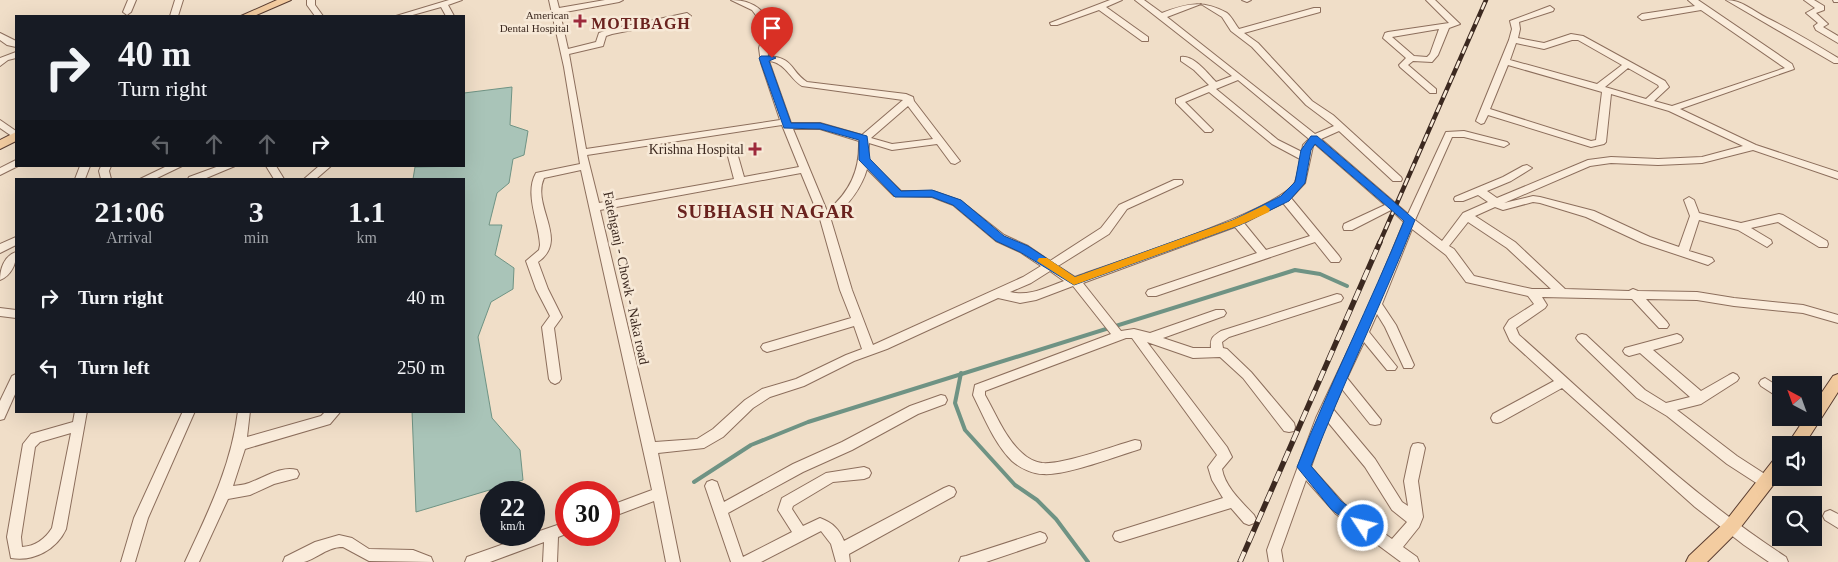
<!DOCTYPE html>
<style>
:root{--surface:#171b24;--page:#20242c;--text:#f1f3f6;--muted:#9ea1a6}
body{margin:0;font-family:Georgia,serif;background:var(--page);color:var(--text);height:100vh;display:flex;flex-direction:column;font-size:19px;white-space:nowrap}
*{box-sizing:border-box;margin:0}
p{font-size:16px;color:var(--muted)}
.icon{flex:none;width:28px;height:28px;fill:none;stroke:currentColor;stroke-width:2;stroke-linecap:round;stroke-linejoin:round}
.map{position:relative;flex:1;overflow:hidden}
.drawer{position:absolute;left:15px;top:178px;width:450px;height:235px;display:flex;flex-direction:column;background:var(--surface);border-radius:0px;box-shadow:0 5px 20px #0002}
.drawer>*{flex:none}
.guide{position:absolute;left:15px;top:15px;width:450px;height:152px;border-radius:0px;box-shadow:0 5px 20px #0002;background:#171b24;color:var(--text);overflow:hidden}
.needle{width:32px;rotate:319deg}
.buttons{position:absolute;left:1772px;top:376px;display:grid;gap:10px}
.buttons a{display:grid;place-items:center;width:50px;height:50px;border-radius:0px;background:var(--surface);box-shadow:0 5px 20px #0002;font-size:25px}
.speed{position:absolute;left:480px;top:481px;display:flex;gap:10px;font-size:25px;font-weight:700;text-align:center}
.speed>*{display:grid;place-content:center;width:65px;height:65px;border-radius:50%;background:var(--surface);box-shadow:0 5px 20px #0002;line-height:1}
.speed small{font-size:12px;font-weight:400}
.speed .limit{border:8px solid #d22;background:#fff;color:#111}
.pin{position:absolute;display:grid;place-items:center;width:42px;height:42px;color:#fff;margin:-51px -21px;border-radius:50% 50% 50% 0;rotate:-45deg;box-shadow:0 0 5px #0007}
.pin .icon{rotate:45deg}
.me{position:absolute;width:55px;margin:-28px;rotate:305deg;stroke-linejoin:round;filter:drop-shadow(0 0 4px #0008)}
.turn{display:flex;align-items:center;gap:18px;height:105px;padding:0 20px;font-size:22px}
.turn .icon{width:65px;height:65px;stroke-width:2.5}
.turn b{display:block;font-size:35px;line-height:42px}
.lanes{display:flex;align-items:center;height:48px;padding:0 20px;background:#0003;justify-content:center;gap:25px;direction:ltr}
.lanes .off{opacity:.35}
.eta{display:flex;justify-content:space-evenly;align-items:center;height:85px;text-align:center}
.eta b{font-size:30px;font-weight:600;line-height:35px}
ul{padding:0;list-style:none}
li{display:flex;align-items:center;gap:15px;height:70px;padding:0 20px}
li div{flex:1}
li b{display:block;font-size:19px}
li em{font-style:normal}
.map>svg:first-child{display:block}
.water{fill:#a9c4b8;stroke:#6f9384}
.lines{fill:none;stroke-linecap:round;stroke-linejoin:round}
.stream{stroke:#6f9384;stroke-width:4}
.minor-casing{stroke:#8c6e5c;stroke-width:2}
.major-casing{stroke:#5a3d30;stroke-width:2}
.minor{fill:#faecdb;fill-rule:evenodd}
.major{fill:#f3cca0;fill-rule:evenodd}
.rail-far1-casing{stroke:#3c2920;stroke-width:4.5}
.rail-casing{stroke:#3c2920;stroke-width:5.5}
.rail-far1{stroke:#f7e9d7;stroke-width:2.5;stroke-dasharray:8;stroke-linecap:butt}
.rail{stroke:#f7e9d7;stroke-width:4;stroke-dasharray:11;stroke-linecap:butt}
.route{fill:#1a73e8;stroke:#114b97}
.slow{fill:#f59e0b}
.poi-dot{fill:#9d2a3c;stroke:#f7e9d7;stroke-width:2}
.labels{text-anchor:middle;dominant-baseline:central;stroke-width:5;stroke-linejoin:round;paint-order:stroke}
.far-poi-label{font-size:11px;fill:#3c2920;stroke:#f7e9d7;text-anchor:end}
.poi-label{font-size:14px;fill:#3c2920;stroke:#f7e9d7;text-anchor:end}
.street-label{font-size:14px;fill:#3c2920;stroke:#f7e9d7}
.far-district-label{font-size:16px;font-weight:bold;letter-spacing:1px;fill:#6a221e;stroke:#f7e9d7}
.district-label{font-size:19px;font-weight:bold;letter-spacing:1px;fill:#6a221e;stroke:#f7e9d7}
</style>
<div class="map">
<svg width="1838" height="562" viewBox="0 0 1838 562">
<rect width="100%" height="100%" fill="#f0dec8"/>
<polygon class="water" points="512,87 510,125 528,131 524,155 513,159 509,183 497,193 489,225 502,225 495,255 514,268 513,289 491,302 478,337 492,418 520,450 523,480 416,512 412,411 464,411 464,179 413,179 415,167 464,166 464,93"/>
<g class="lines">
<g class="stream">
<polyline points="961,373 955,403 965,430 1015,485 1037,500 1056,519 1088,562"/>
<polyline points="694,482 751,445 808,422 1295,270 1320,274 1347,286"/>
</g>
<g class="minor-casing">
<g id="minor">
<polygon points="128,0 136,0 131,12 127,15 123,12"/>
<polygon points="175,0 183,0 178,16 170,16"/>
<polygon points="307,0 315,0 315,5 323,16 315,16 307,5"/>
<polygon points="449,0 462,0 448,5 454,16 446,16 441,7 409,16 396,16"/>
<path d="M549,0H557L559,8L605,0H623L619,2L560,13L568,49L596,42L599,33L607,30L687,13L691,16L687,19L612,34L606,36L603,46L569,54L586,149L780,120L761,63L759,48L763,34L761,22L752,10L731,0C751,0 769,10 771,32C772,40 767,47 768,56C795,58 789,70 807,82L906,94L913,97L914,101L960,161L955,164L951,163L937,144L892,150L869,143L868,159L901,191H933L961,201L1004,235L1028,246L1050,261L1101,228L1119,205L1174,180H1182L1183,182L1182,184L1127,209L1109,234L1058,266L1075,277C1112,263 1281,210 1295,182C1298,175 1299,166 1300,159L1272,144L1209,92L1185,102L1213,130L1211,132H1205L1176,103V99L1209,85L1194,70L1181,61V57C1194,55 1208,74 1216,82L1232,76L1135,0H1144L1162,13C1188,3 1203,0 1227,13C1232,17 1235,24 1239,29L1314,8H1320V12L1244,33L1258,43L1312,101L1333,115L1401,177L1402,179L1401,181H1393L1339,131L1321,139L1408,214L1446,132L1464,131L1507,142L1509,144L1504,147L1464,137H1452L1415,220L1442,241L1463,213L1488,202L1478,195L1463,201H1455L1454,199L1455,197L1503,177L1523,166L1527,165L1532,168L1511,181L1487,191L1497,198L1588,160L1611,157L1658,159L1702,157L1743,146L1669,111L1611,94L1606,142L1604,144L1591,147L1488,115L1484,123L1481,124L1476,121L1509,40L1512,29L1510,21L1550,6L1554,9L1553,11L1519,22L1520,29L1518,38L1544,43L1571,34L1583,36L1665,81L1669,87L1654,101L1672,106L1785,68L1701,10L1642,20L1638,17L1642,14L1695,6L1688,0H1698L1792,64L1794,69L1680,109L1756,145L1838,172V179L1753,150L1702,163L1658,165L1611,163L1590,166L1504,203L1533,196L1540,197L1594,211L1650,237L1679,247L1690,216L1684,200L1689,197L1694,200L1699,213L1741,223L1779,214L1783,215L1827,241L1828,244L1827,247H1819L1778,222L1751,228L1771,240L1772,243L1767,247L1738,230L1699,220L1689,251L1712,258L1714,261L1708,265L1642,243L1586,217L1540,203L1533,202L1503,210L1495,207L1475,216L1515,242L1565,289L1629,291L1633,289L1638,291L1697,292L1734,298L1803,305L1838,315V323L1803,313L1734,306L1697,300L1646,299L1667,322L1669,325L1667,328H1659L1632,299L1542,297L1547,305L1545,308L1516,328L1519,335C1605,411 1690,495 1786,557L1788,562H1769L1744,545L1695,507L1562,388L1501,422L1497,423L1493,422L1491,418L1493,414L1554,381L1510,341L1504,328L1509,320L1534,304L1528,296L1466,282L1446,255L1412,229L1382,304L1396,325L1414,365L1412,368H1404L1385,327L1377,314L1369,332L1397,367L1395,370H1387L1364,342L1347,378L1381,420L1380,424L1375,425L1370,424L1342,389L1333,409L1375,459L1402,502L1408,506L1404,481L1411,448L1413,444L1418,443L1423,444L1425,448L1418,481L1423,517L1419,527L1403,547L1417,557L1419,562H1401L1336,514L1306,480L1281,550L1283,562H1269L1267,550L1316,418L1370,304L1404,222L1391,210L1352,230H1344L1343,227L1344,224L1385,205L1315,144L1313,146L1305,183L1291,198L1339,256L1341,259L1339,262H1331L1315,242L1156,296H1148L1146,293L1148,290L1257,253L1235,227L1083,283L1121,331L1134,329L1150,333L1216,310H1224L1226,313L1224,316L1163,338L1193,348H1211C1210,338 1213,336 1221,331L1337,294L1341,295L1343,298L1341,301L1229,337L1222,342L1223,348L1227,349L1251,372L1294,423L1295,427L1294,431L1289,432L1284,431L1243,378L1220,357L1193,358L1147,342L1227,447L1232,457L1222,469C1225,487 1242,502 1254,515L1256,519L1254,523L1249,525L1244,523L1231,508L1120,542L1115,540L1113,536L1115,532L1223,498L1212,480L1208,467L1217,455L1132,338H1126L985,391V395C996,414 1005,438 1022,453C1027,458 1035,462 1042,463C1063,465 1113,446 1135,440L1140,441L1141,445L1140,449C1117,456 1065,476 1043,474C1033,474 1020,468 1012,461C994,443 984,417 973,395L975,385L1111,334L1073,286L1036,300L1020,303L998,298L887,349L854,361L804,386L770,397L753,408L723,437L704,448L658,453L680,562H666L654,501L609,518V506L652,490L581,170L544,178C531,206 570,240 538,262L548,289L562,317L554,328L561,379L559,382L555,384L551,382L549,379L542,327L550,316L536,289L526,261L539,250L540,245C539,222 524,194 536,173L580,164L564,67ZM1201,4L1222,17L1231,31L1252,47L1306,105L1334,126L1315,134L1167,17ZM1572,40H1578L1622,65L1597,84L1510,60L1516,43L1544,49ZM769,61C786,63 789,78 802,86L903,100L862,135L820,123H791ZM1508,65L1602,92L1596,140L1591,141L1490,109ZM1628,68L1658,85L1659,87L1646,99L1605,87ZM1238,80L1309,139L1303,145L1302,152L1278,140L1216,89ZM908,106L933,139L892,144L871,138ZM782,125L799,167L744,177L736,149L731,146L726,149L734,179L599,203L587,155ZM793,129H820L859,141C860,170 850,192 827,211ZM867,169L894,196L932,197L953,205L996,241L1020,252L1041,266L1023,277L873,345L852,290L831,220C847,206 861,190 867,169ZM801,173L820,219L840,290L851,318L763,344L761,347L763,350L767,352L778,349L854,326L862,349L846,355L796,379L762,389L745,400L713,429L697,439L655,442L600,210ZM1283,203L1310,236L1266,250L1244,223ZM1468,222L1507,248L1551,289H1532L1474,276L1454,249L1449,246ZM1050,271L1064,281C1047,287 1029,297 1010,292L1031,283ZM1327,421L1365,467L1392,510L1407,522L1392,539L1346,506L1311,467Z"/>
<polygon points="1110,0 1122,0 1106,7 1148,37 1148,41 1142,41 1099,10 1057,25 1051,25 1050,23"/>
<polygon points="1242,0 1251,0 1247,2"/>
<path d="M1426,0H1435L1460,24L1449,28L1438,55L1432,62L1413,61L1408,65L1436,89V93H1430L1400,67L1399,65L1406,58L1383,38L1385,33L1388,32L1449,23ZM1439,29L1430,54L1427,57L1414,56L1392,37Z"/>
<path d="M1726,0C1742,0 1753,11 1767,18C1792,30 1815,44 1838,58V63H1834Z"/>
<polygon points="1804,0 1814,0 1824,6 1824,10 1816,13 1828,24 1823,27 1838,36 1838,43 1816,30 1814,26 1818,23 1806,13 1815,8"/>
<polygon points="1833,0 1838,0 1838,2 1834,2"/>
<polygon points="0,33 16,41 16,47 7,45 0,40"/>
<polygon points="16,52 16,58 8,60 0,66 0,58"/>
<polygon points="0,120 16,131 16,139 0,128"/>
<polygon points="16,160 16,166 18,166 0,175 0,168"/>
<polygon points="80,166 90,166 85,179 75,179"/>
<polygon points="101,166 111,166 109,171 111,179 101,179 99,171"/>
<polygon points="167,166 182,166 155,179 140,179"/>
<polygon points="219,166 235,166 204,179 188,179 189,177"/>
<polygon points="266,166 276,166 284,179 274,179"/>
<polygon points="319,166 331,166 316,179 304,179"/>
<polygon points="16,237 16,245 0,253 0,244"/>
<path d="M16,252C17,263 11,276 0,280C0,269 4,256 16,252Z"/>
<polygon points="0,308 16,310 16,318 0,316"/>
<polygon points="1582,334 1586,335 1645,390 1666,403 1690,397 1640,353 1629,356 1625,354 1623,351 1625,348 1677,334 1681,336 1683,339 1681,342 1653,350 1701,391 1729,375 1733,373 1737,375 1739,378 1737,381 1701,404 1677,410 1737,456 1771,478 1773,482 1771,486 1766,488 1761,486 1727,464 1667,416 1637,398 1578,341 1576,338 1578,335"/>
<polygon points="16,374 16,392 4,419 0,420 0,401 12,376"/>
<polygon points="1765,378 1781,388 1781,399 1761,386 1759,383 1761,380"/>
<path d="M941,395L945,396L947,400L945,404L918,414L852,450L803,472L728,513L743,557L792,532L778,510L782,498L826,473L864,467L869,469L871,473L869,477L864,479L833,482L793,506L792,509L803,526L820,518C833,523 839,529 844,541L944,488L949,486L954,488L956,492L954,496L849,554L850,562H836L831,544L821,531L761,562H731L705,486L707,482L712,480L717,482L724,502L793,464L842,442L910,406Z"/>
<path d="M75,411H87L66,529C57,549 34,562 11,558L7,537L23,444L31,434L73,422ZM71,433L52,528C45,539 36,546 22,547L21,537L35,447L40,442Z"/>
<polygon points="183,411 195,411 148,518 135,562 121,562 134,518"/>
<path d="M238,411H250L247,437L321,416L326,411H341L330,424L245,449L233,486C238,485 244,485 249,483C263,478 282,465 297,470L299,474L297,478L274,484L250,495L228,499L199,562H185C208,512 231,467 238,411Z"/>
<polygon points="1830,510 1838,514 1838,528 1825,520 1823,516 1825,512"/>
<polygon points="566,522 566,534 558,537 557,562 543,562 544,542 490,562 465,562 467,557 529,535 534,535 534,533"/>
<polygon points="1040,532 1045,534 1047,538 1045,542 986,562 959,562 961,557 966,556"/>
<path d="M339,535L352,538L369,549L413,550L431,557L433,562L369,561L343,547C327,547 318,558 304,562C298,562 289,562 283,562L285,557L315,542Z"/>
</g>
</g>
<g class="major-casing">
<g id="major">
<polygon points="277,0 291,0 254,16 241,16"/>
<polygon points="16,132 16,141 0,149 0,140"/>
<polygon points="1838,374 1838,392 1804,445 1787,445 1805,418 1814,418 1814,404 1833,376"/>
<polygon points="1781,456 1781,475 1737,532 1707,562 1686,562 1689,556 1725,522 1775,458"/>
</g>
</g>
<use href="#minor" class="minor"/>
<use href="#major" class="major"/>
<g class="rail-far1-casing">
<polyline id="rail-far1" points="1379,244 1486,0"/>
</g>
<g class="rail-casing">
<polyline id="rail" points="1240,562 1380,242"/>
</g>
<use href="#rail-far1" class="rail-far1"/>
<use href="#rail" class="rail"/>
</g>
<path class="route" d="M761,56H772L776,58L769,61L791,123H820L867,136L870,159L901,191L932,190L961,200L1004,236L1028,246L1075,277L1233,220L1281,196L1295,182L1301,150L1311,136H1317L1415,220C1382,303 1343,383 1311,466L1341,501L1368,521L1370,526L1368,530L1363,532L1358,530L1331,509L1297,467C1330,384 1370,304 1404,221L1315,144L1311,150L1305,183L1289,201L1240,225L1074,285L1020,252L996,241L953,205L932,197H895L859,160V140L820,129L784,128L759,58Z"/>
<polygon class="slow" points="1265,205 1270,209 1269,212 1240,225 1074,285 1037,261 1039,258 1047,258 1075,277 1233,220"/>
<g class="poi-dot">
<path d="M577.5 13.5h5v5h5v5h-5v5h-5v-5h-5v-5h5z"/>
<path d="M752.5 141.5h5v5h5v5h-5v5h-5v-5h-5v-5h5z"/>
</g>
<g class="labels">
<g class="far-poi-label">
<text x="569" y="15">American<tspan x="569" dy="13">Dental Hospital</tspan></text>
</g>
<g class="poi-label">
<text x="744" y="149">Krishna Hospital</text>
</g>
<g class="street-label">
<text transform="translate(626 278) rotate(78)">Fatehganj - Chowk - Naka road</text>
</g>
<g class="far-district-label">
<text x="641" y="23">MOTIBAGH</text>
</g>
<g class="district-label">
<text x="766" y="211">SUBHASH NAGAR</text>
</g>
</g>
</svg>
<div class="buttons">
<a><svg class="needle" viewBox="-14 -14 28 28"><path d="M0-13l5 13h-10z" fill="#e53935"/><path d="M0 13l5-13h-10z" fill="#9ea1a6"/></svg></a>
<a><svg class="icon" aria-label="sound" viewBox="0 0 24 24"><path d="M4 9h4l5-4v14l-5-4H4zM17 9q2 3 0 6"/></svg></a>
<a><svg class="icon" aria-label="search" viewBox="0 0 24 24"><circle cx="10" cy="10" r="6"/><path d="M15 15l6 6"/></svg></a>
</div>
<div class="speed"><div>22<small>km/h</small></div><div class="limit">30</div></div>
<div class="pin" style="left:772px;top:58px;background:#d93025"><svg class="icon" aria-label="arrive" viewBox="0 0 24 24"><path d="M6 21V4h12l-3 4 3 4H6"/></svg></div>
<svg class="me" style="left:1363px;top:526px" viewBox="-20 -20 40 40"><circle r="17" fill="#1a73e8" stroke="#fff" stroke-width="3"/><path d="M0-11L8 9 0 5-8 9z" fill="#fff"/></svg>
<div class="guide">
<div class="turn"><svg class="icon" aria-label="right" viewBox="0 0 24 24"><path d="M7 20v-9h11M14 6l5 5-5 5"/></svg><div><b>40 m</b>Turn right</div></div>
<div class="lanes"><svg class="icon off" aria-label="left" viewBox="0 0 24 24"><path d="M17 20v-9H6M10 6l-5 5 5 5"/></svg><svg class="icon off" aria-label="ahead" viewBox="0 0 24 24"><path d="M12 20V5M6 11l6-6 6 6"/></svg><svg class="icon off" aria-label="ahead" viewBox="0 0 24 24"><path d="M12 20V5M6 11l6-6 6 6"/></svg><svg class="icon" aria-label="right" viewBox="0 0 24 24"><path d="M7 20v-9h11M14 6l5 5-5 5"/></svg></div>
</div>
<section class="drawer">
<div class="eta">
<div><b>21:06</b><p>Arrival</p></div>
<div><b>3</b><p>min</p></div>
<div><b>1.1</b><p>km</p></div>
</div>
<ul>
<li><svg class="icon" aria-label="right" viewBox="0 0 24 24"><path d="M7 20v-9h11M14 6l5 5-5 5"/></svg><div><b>Turn right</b></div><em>40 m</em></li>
<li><svg class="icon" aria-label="left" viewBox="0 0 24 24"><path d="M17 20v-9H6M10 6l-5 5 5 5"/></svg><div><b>Turn left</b></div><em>250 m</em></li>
</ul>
</section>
</div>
